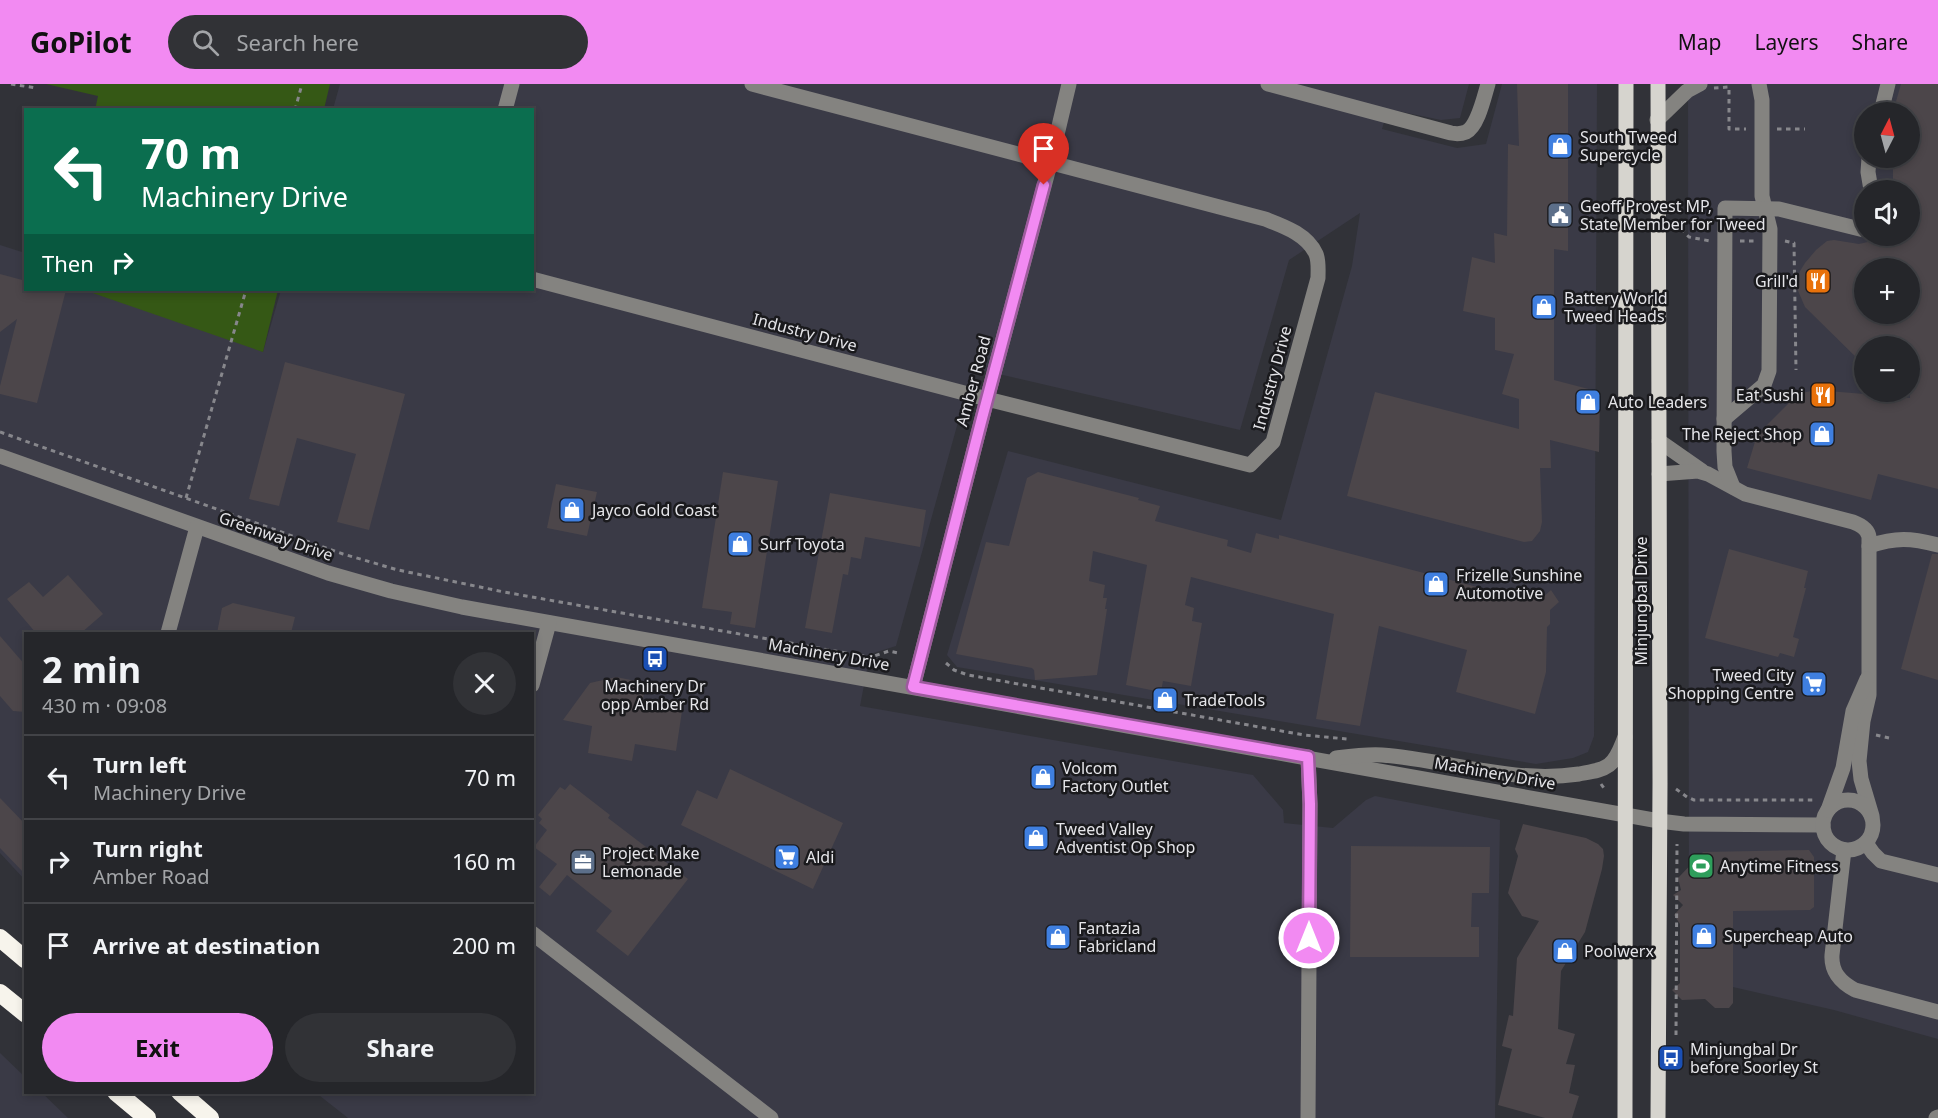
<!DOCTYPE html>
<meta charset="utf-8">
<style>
:root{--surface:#25262a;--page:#313236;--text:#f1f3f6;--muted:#a3a5a8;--line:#424347;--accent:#f28af2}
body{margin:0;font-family:"Noto Sans",sans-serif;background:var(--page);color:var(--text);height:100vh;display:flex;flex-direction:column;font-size:22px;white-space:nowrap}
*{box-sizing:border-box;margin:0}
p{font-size:20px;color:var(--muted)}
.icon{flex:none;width:33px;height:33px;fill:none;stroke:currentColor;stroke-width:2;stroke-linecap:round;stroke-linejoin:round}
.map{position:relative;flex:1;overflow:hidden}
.panel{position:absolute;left:24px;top:548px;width:510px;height:462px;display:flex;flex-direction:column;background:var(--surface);border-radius:0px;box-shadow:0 3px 9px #0003,0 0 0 2px var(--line)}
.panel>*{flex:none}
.banner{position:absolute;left:24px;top:24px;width:510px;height:183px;border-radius:0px;box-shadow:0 3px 9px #0003,0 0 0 2px var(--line);background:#0b6e4f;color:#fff;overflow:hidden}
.needle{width:39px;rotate:6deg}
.fabs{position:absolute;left:1854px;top:18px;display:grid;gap:12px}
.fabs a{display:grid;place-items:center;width:66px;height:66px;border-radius:50%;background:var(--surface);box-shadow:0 3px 9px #0003,0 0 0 2px var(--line);font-size:30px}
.pin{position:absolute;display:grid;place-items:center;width:51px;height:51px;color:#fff;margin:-62px -26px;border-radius:50% 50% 50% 0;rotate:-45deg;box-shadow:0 0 6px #0007}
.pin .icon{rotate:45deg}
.me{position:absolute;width:66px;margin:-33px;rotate:0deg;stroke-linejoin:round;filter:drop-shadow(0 0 4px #0008)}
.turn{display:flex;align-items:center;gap:21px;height:126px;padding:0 18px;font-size:27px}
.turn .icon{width:78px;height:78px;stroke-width:2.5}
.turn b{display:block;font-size:42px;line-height:51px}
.then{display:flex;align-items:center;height:57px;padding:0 18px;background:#0003;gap:12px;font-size:22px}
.round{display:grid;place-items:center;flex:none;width:63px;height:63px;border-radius:32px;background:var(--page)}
.summary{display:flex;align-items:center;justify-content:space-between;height:102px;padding:0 18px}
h1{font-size:36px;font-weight:700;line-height:45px}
.action{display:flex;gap:12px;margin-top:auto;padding:12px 18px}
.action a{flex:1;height:69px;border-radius:36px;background:var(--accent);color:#111;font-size:24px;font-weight:700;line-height:69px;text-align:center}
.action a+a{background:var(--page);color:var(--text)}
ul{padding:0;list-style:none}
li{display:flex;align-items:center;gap:18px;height:84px;padding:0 18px;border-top:2px solid var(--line)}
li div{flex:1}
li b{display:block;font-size:22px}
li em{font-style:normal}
header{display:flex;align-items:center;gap:36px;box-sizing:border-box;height:84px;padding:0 30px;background:var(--accent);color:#111}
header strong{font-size:28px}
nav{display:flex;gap:33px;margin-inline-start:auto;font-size:21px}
.search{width:420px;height:54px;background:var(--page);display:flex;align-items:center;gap:15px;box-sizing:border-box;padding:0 21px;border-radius:33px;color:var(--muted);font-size:22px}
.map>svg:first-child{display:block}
.built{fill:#3a3a46;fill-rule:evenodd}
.green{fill:#355815}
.building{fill:#4c464a;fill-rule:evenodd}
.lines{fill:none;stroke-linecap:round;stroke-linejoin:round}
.path{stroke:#87878c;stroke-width:3;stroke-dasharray:4.5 4.5;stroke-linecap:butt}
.minor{stroke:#848380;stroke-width:15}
.major{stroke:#d6d4ce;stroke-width:15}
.highway{stroke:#f7f4ec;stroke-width:18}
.route-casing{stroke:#9d5a9d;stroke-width:15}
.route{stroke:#f28af2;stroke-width:10}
.labels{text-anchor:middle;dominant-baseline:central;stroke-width:5;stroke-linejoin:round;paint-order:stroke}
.poi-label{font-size:16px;fill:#e5e5e9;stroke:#1a1a1d;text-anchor:start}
.street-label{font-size:16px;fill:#e5e5e9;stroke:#1a1a1d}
</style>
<header>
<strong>GoPilot</strong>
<div class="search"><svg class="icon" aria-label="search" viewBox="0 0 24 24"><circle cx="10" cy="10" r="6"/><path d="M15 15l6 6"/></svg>Search here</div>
<nav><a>Map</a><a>Layers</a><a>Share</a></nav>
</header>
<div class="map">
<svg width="1938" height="1034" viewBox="0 0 1938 1034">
<rect width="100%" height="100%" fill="#313238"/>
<g class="built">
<polygon points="340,0 1469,0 1460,34 1441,36 1388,25 1382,45 1457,64 1486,60 1502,0 1597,0 1594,652 1588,668 1573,674 1536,680 957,583 947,571 1008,367 1281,436 1352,182 1360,129 1289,176 1240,346 973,284 896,562 870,570 860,622 1253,691 1283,726 1284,739 1333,744 1366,716 1375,712 1500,736 1495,1034 348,1034 315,1008 532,1008 532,549 26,549 25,796 0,769 0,161 25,169 26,206 115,206 263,268 281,206 532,206 532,26 333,25"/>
<path d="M1688,0H1938V955L1834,926L1689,893ZM1864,28H1910V74H1864ZM1864,106H1910V152H1864ZM1864,184H1910V230H1864ZM1864,262H1910V308H1864Z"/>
<polygon points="0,969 25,993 26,1008 41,1008 68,1034 0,1034"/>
</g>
<g class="green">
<polygon points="46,0 330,0 324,25 95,26 98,12"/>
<polygon points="84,206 278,206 263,268"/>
</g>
<g class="building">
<polygon points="1517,0 1568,0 1568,167 1554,165 1554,296 1600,308 1599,368 1550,356 1551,384 1540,384 1542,438 1540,447 1532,457 1524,458 1347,412 1375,308 1519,345 1519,315 1502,310 1514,270 1495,266 1495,234 1463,227 1472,173 1495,179 1494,149 1507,152 1508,60 1519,62"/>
<path d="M1901,0H1938V405L1878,390L1871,416L1747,384L1757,351L1797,311L1806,308L1817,306L1910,314V262H1864V281L1805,223L1796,202L1800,187L1805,179L1816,166L1827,157L1834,156L1859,160L1872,157L1880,152H1910V103H1893V74H1910V28H1893ZM1864,184H1910V230H1864Z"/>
<polygon points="0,190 26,197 26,206 66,206 37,319 0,310 0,302 17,235 0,248"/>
<polygon points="285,278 405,310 369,446 337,438 356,370 297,354 279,422 249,415"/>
<polygon points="723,388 778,397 755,544 730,540 732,528 702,524"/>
<polygon points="1038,388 1139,414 1138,416 1160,422 1155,437 1228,456 1227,462 1251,469 1256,449 1279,455 1279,451 1523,515 1532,513 1540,516 1551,506 1559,518 1550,526 1550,540 1547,543 1546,588 1535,630 1456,608 1467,566 1379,542 1360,642 1316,635 1334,530 1191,493 1185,521 1194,524 1192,537 1202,539 1191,602 1163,597 1161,608 1126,601 1147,481 1093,467 1089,497 1105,501 1103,514 1107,514 1105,525 1107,525 1097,591 1035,596 1034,586 1032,584 956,570 986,458 1009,462 1027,394"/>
<polygon points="556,400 597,408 587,452 547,444"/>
<polygon points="830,409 926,426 920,463 865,453 861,475 851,473 848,491 843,490 832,549 805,544"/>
<polygon points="1729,465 1808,487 1804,504 1806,504 1793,553 1799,555 1794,573 1780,569 1778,573 1705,554"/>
<polygon points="1932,470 1938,470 1938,596 1901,585"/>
<polygon points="68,491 103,530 81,549 36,549 7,515 29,498 43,513"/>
<polygon points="233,519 295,533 291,549 217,549 222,524"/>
<polygon points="0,552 26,582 26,628 13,627 0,612"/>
<polygon points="616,593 646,599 642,621 682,627 676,667 635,660 632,677 588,669 592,642 563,636 590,599"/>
<polygon points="730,685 843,739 813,805 681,741 697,706 717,715"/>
<polygon points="570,700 610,731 608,734 688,795 628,872 596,847 612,827 567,791 550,812 539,803 557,780 534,763 547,746 539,739 542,735 538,731 560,703 565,706"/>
<polygon points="0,714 26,741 26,791 0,764"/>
<polygon points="1523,740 1586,754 1598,760 1603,765 1604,772 1602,785 1585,848 1561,887 1558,945 1575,950 1566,980 1575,981 1569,1009 1579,1012 1572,1034 1545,1034 1498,1021 1512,965 1502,962 1509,931 1513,932 1517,874 1539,837 1522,832 1508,809 1518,772 1515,765"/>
<polygon points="1351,762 1490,763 1489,809 1472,809 1471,843 1479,843 1479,873 1350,873"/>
<polygon points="1809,766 1814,773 1814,823 1810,826 1733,827 1733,919 1729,924 1715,924 1705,915 1682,916 1672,906 1680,899 1680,840 1674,831 1683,821 1673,811 1681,806 1678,794 1703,768"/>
</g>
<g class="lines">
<g class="path">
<polyline points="11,0 36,4"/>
<polyline points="1714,4 1729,3 1729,45 1746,45"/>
<polyline points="295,26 302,0"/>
<polyline points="1777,45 1805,45"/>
<polyline points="1675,138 1689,153 1710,157"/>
<polyline points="1740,157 1755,157"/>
<polyline points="1785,157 1794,159 1796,286"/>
<polyline points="0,348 343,470 398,486 504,508 863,572 874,572"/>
<polyline points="186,414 246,206"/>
<polyline points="877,579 874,572 889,567 898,569"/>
<polyline points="946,579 954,586 968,591 1304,651 1347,655"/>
<polyline points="1876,651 1889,654"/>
<polyline points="1601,700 1606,707"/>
<polyline points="1676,705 1687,713 1694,716 1814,716"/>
<polyline points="1676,951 1677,760"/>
</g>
<g class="minor">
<path d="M1268,0L1451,49C1456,50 1461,50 1466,48C1478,42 1484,13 1488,0"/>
<polyline points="505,26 512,0"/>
<polyline points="1881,28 1888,0"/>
<polyline points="1657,36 1687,7 1700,0"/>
<polyline points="1869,74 1868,88 1871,106"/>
<path d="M532,195L987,315L1250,381L1273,358L1318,194C1318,186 1319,177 1316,170C1307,150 1283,142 1265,135L752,0"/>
<polyline points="1724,335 1764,301 1769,287 1770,145 1762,112 1762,16 1759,0"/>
<polyline points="1659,357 1702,387"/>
<polyline points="0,372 328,489 391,507 462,523 1659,737 1684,740 1823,741"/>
<path d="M1659,390L1698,387L1708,390L1745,410L1853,438C1861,441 1868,445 1869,453V611L1863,637L1859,677L1861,695L1872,732"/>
<polyline points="1733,403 1725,383 1724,367 1725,124 1779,125 1864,146"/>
<path d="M1869,462C1896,453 1911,454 1938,461"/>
<polyline points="168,549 197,443"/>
<polyline points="532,601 549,539"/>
<polyline points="913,603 987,315 1050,80 1069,0"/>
<polyline points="1308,673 1310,720 1308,1034"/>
<path d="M1336,674C1352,672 1367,670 1382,671C1448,676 1512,700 1579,690C1589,688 1601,687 1609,681C1618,674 1621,662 1625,653"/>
<circle cx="1848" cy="741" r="25"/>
<polyline points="1828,726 1843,684 1853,627 1867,595"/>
<polyline points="1866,759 1873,769 1881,777 1938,791"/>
<path d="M1844,766L1832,871C1831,888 1840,898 1855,906L1938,928"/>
<polyline points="532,849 771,1034"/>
<polyline points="1936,1034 1938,1033"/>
</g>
<g class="major">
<polyline points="1625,1034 1626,0"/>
<polyline points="1658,1034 1660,699 1658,0"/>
</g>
<g class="highway">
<polyline points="0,854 26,876"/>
<polyline points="0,909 26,930"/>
<polyline points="116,1008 147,1034"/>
<polyline points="180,1008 210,1034"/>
</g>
</g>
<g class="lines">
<g class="route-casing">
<polyline id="route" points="1044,101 981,338 913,603 1308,673 1310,720 1309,854"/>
</g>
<use href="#route" class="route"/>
</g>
<defs>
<g id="shop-square" transform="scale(1.35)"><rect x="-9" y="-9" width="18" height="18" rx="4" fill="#3f7fe0" stroke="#1a1a1d"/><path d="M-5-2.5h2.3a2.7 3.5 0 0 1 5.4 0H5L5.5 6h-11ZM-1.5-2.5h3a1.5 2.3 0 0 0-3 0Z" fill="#fff"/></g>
<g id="civic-square" transform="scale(1.35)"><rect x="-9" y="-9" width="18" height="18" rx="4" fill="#5c6f8a" stroke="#1a1a1d"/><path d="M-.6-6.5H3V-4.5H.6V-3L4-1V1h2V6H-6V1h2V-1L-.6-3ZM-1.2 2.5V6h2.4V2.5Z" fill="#fff"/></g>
<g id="restaurant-square" transform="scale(1.35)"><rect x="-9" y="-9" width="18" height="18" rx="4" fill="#e8710a" stroke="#1a1a1d"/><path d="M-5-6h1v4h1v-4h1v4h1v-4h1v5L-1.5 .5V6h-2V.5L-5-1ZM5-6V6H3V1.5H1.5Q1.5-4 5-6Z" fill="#fff"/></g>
<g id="bus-square" transform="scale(1.35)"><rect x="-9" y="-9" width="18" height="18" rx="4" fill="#1a4fb4" stroke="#1a1a1d"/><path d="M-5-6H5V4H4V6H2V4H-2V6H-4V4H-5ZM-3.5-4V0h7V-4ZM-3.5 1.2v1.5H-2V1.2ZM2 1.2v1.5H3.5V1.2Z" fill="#fff"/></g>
<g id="supermarket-square" transform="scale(1.35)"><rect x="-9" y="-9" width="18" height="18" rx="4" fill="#3f7fe0" stroke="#1a1a1d"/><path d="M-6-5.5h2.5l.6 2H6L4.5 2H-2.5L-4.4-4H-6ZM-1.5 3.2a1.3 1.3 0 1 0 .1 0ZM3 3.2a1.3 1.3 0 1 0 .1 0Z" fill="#fff"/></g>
<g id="office-square" transform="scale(1.35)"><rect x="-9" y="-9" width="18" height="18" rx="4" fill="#5c6f8a" stroke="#1a1a1d"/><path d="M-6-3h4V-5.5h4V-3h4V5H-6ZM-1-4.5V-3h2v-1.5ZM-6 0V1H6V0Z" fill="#fff"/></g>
<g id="stadium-square" transform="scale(1.35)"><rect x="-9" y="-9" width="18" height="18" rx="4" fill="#2e9e5b" stroke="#1a1a1d"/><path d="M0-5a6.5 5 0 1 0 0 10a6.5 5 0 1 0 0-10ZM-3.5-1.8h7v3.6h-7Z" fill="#fff"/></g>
</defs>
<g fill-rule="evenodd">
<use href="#shop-square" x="1560" y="62"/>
<use href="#civic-square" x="1560" y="131"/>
<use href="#restaurant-square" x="1818" y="197"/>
<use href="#shop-square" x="1544" y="223"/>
<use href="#restaurant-square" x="1823" y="311"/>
<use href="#shop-square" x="1588" y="318"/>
<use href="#shop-square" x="1822" y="350"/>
<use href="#shop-square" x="572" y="426"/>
<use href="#shop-square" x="740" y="460"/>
<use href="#shop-square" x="1436" y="500"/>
<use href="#bus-square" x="655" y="575"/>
<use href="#supermarket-square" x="1814" y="600"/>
<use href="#shop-square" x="1165" y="616"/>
<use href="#shop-square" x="1043" y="693"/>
<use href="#shop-square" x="1036" y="754"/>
<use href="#supermarket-square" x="787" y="773"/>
<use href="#office-square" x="583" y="778"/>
<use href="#stadium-square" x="1701" y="782"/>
<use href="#shop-square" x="1704" y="852"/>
<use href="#shop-square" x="1058" y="853"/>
<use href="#shop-square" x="1565" y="867"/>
<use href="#bus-square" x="1671" y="974"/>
</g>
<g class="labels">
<g class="poi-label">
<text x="1580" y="53">South Tweed<tspan x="1580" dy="18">Supercycle</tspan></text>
<text x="1580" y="122">Geoff Provest MP,<tspan x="1580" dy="18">State Member for Tweed</tspan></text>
<text x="1798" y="197" text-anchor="end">Grill'd</text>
<text x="1564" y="214">Battery World<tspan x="1564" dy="18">Tweed Heads</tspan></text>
<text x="1804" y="311" text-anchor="end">Eat Sushi</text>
<text x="1608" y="318">Auto Leaders</text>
<text x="1802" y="350" text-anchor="end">The Reject Shop</text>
<text x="592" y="426">Jayco Gold Coast</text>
<text x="760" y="460">Surf Toyota</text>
<text x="1456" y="491">Frizelle Sunshine<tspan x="1456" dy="18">Automotive</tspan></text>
<text x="1794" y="591" text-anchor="end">Tweed City<tspan x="1794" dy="18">Shopping Centre</tspan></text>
<text x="655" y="602" text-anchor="middle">Machinery Dr<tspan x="655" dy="18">opp Amber Rd</tspan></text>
<text x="1184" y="616">TradeTools</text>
<text x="1062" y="684">Volcom<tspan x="1062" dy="18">Factory Outlet</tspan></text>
<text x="1056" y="745">Tweed Valley<tspan x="1056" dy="18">Adventist Op Shop</tspan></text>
<text x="602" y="769">Project Make<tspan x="602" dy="18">Lemonade</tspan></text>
<text x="806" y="773">Aldi</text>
<text x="1720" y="782">Anytime Fitness</text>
<text x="1078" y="844">Fantazia<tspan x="1078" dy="18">Fabricland</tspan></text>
<text x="1724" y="852">Supercheap Auto</text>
<text x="1584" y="867">Poolwerx</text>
<text x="1690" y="965">Minjungbal Dr<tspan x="1690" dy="18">before Soorley St</tspan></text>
</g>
<g class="street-label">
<text transform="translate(805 248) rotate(15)">Industry Drive</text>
<text transform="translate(1272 294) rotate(-75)">Industry Drive</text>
<text transform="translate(973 297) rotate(-75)">Amber Road</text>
<text transform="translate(276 452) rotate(19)">Greenway Drive</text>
<text transform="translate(1641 517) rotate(-90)">Minjungbal Drive</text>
<text transform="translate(829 570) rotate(10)">Machinery Drive</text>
<text transform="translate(1495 689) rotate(10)">Machinery Drive</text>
</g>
</g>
</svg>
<div class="fabs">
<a><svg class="needle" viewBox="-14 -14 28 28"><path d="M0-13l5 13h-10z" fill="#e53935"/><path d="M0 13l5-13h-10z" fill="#a3a5a8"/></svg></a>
<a><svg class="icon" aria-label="sound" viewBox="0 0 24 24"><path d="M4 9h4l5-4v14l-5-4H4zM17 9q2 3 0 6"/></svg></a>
<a>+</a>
<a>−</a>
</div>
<div class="pin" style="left:1044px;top:101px;background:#d93025"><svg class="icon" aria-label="arrive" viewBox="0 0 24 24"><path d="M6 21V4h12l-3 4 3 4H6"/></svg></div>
<svg class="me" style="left:1309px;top:854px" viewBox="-20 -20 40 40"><circle r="17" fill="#f28af2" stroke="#fff" stroke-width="3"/><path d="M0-11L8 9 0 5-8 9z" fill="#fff"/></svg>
<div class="banner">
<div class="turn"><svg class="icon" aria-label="left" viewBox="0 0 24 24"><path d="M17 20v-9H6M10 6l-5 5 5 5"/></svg><div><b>70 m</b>Machinery Drive</div></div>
<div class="then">Then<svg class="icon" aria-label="right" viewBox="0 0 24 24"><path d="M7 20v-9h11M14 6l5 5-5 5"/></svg></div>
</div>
<section class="panel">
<div class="summary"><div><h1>2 min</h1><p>430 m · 09:08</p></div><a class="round"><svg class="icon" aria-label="close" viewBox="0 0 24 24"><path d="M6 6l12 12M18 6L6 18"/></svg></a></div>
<ul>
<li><svg class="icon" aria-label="left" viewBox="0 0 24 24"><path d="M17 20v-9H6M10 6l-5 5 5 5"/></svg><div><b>Turn left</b><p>Machinery Drive</p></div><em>70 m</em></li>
<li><svg class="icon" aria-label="right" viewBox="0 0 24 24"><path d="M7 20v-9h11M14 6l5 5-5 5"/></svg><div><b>Turn right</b><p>Amber Road</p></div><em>160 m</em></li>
<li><svg class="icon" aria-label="arrive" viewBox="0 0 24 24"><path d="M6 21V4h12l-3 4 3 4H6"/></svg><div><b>Arrive at destination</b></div><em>200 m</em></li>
</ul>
<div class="action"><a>Exit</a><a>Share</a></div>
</section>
</div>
